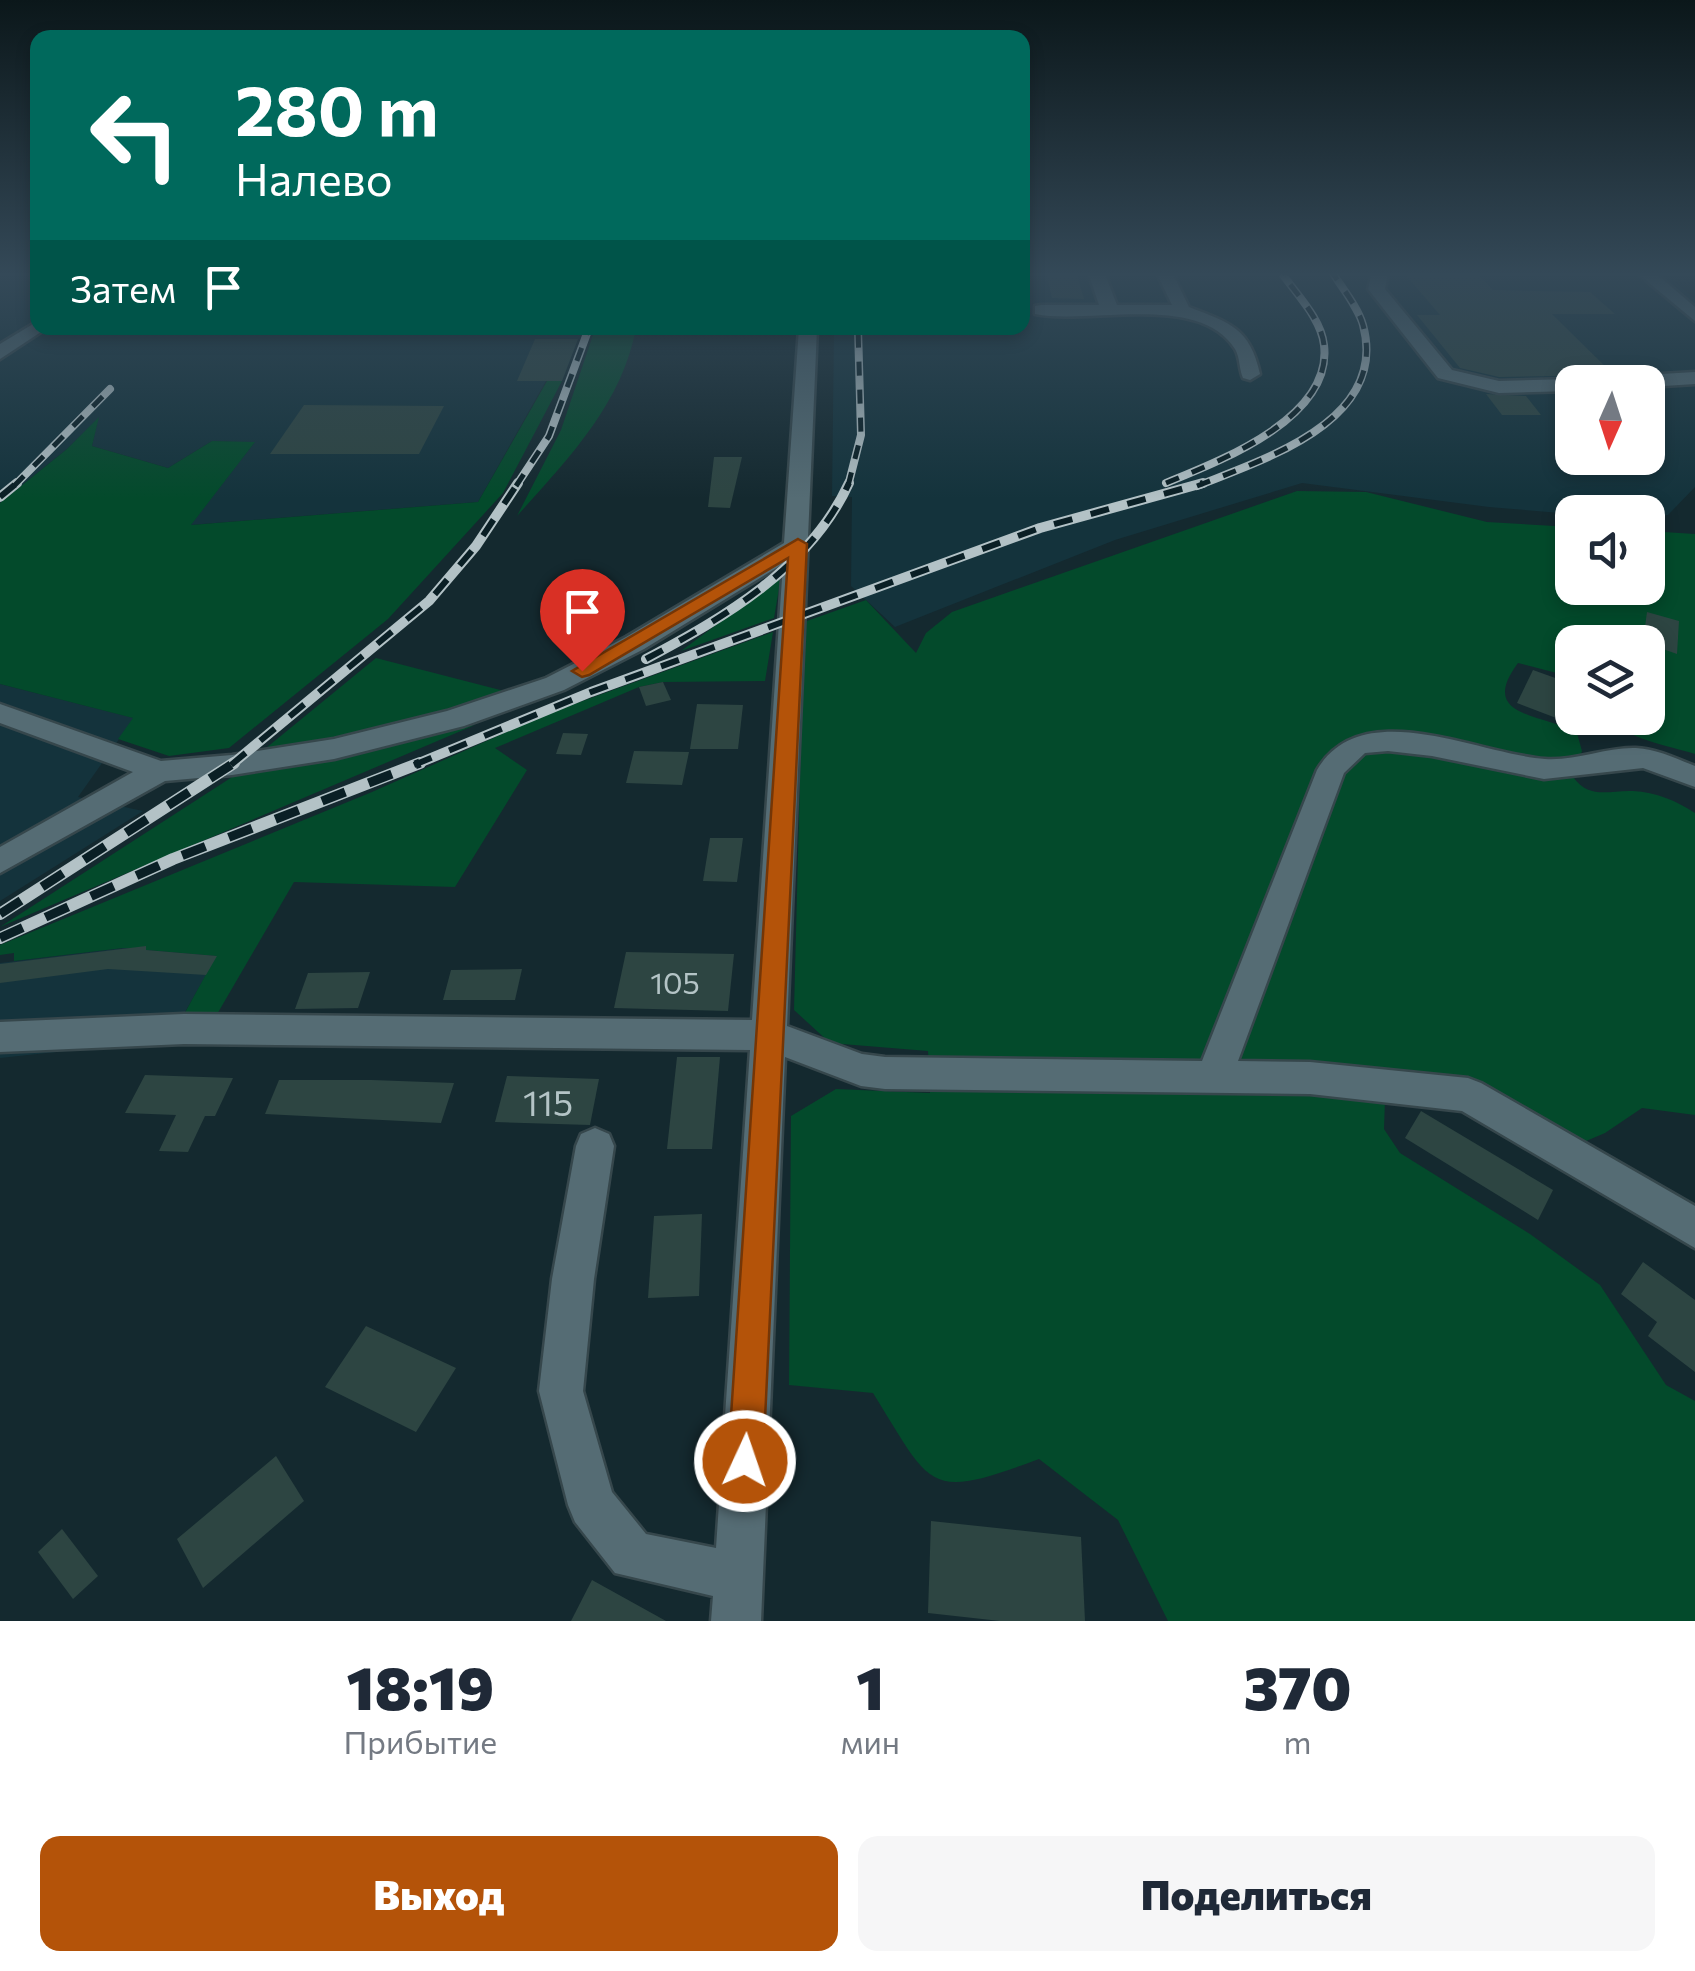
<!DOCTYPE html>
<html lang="ru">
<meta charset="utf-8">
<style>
:root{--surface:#fff;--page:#f6f6f7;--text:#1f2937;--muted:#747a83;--accent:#b45309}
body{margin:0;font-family:Commissioner,sans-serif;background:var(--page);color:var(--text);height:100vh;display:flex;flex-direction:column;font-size:38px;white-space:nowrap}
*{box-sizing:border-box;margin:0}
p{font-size:32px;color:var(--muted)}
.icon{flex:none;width:55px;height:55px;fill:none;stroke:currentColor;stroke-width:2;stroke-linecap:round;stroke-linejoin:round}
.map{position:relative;height:1621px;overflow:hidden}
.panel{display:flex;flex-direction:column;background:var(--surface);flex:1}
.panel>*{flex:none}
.banner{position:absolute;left:30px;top:30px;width:1000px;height:305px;border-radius:20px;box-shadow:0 5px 15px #0003;background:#00695c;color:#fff;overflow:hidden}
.needle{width:65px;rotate:183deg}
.tools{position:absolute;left:1555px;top:365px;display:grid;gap:20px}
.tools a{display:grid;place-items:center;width:110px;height:110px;border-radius:20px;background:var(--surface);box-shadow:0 5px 15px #0003;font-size:50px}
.pin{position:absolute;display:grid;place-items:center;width:85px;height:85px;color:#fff;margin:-102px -42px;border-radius:50% 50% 50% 0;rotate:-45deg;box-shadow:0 0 10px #0007}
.pin .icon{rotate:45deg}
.me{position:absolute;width:110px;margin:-55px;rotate:3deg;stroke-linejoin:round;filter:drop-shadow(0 0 8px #0008)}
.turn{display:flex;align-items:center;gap:35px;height:210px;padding:0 40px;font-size:45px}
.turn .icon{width:130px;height:130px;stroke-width:2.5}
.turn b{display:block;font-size:70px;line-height:85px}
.then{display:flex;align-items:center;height:95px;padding:0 40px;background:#0003;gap:20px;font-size:38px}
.eta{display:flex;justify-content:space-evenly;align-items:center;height:170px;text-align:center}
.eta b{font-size:60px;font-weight:800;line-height:70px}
.cta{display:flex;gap:20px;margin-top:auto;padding:20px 40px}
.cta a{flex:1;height:115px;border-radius:20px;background:var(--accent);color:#fff;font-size:40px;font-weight:800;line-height:115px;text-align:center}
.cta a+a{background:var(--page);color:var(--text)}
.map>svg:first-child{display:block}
.built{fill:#14333c;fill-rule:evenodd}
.green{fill:#034a2b}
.building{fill:#2d4542}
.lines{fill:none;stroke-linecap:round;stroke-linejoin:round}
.minor-casing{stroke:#36474c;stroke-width:5}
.minor{fill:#556c74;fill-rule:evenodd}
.rail-far2-casing{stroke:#b3c2c6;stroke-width:8}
.rail-far1-casing{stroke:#b3c2c6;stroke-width:10}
.rail-casing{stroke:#b3c2c6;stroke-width:12}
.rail-far2{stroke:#0a1f25;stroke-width:5;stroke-dasharray:14;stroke-linecap:butt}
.rail-far1{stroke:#0a1f25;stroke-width:6;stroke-dasharray:19;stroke-linecap:butt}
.rail{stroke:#0a1f25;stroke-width:9;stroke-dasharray:25;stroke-linecap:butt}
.route{fill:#b45309;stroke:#753606;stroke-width:2.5}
.labels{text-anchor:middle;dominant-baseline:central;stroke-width:10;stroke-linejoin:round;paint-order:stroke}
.number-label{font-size:30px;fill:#b4c4c6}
.near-number-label{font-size:35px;fill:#b4c4c6}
</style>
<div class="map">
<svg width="1695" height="1621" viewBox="0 0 1695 1621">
<rect width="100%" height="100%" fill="#14292f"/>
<g class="built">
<polygon points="0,272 37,272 38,328 603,328 578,339 562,381 546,381 478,502 190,525 254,443 212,441 168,468 92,446 98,419 67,449 0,503"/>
<path d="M1023,272H1663L1695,299V487L1668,515L1648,517V512L1572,514L1489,507L1302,483L1115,540L895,627L851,586L852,497L832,496L834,328H1022ZM1572,382H1648V458H1572Z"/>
<polygon points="0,684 134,718 78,797 143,811 0,901"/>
<polygon points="123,948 217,956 169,1040 0,1058 0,963"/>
</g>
<g class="green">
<path d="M603,328H636C622,404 568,459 517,516L561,430L594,332Z"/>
<polygon points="547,381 562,381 503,493 388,619 229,748 169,756 118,739 133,718 0,684 0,503 67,449 99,417 92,446 168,468 212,441 255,442 191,525 478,502"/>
<path d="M1297,491L1366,492L1487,522L1572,527V588H1648V531L1695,534V754C1666,745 1628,739 1606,718H1648V642H1572V677L1518,663C1477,718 1543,713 1577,733L1582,751L1573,777C1590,800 1609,790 1633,791C1656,792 1677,801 1695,813V1115L1642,1108L1605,1133L1572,1147L1486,1114L1385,1099L1384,1129L1400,1153L1530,1234L1600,1285L1666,1385L1695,1401V1621H1168L1118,1520L1039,1459C926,1501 933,1489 873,1393L789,1385L791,1116L836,1089L930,1093L928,1051L830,1043L794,1010L804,622L866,600L916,653L926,633L952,612Z"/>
<polygon points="781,577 774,618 681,651"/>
<polygon points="773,632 765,681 663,682 639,687 495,748 527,770 455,887 294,882 216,1016 182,1018 216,956 123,948 14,961 14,953 0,955 0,945 372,792 547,714"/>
<polygon points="376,658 508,692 395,729 260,753"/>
<polygon points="475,725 0,927 243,770 335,757"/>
</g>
<g class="building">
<polygon points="1046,272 1076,272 1084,299 1052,298"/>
<polygon points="1403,272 1476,272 1493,290 1590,292 1615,314 1552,314 1614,375 1499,377 1460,368 1417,315 1440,315"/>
<polygon points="535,339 578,339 562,381 517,381"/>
<polygon points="1486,394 1526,396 1541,415 1502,415"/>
<polygon points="304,405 444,406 419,454 270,454"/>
<polygon points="714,457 742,457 730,508 708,507"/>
<polygon points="1647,612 1679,621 1677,654 1643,642"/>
<polygon points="1533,670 1572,684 1572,724 1517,703"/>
<polygon points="663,682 671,700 646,706 639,687"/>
<polygon points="697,704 743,705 738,749 690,749"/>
<polygon points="563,733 588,734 581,755 556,754"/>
<polygon points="634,751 689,752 682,785 626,783"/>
<polygon points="710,838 743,838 737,882 703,881"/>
<polygon points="146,946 146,950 217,956 206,975 108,969 0,983 0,964"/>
<polygon points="626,952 734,954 728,1011 614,1008"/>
<polygon points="522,969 515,1000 443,1000 451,970"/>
<polygon points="370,972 358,1008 295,1009 308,973"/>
<polygon points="677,1057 720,1057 712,1149 667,1149"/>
<polygon points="145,1075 233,1078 215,1116 205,1116 188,1152 159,1151 176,1115 125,1113"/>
<polygon points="507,1076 599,1079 590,1125 495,1122"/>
<polygon points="279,1080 372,1080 454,1083 441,1123 265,1114"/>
<polygon points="1421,1111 1553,1190 1538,1220 1405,1138"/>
<polygon points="702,1214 699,1296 648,1298 654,1216"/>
<polygon points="1643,1262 1695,1300 1695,1372 1648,1336 1657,1322 1621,1294"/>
<polygon points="366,1326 456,1368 416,1432 325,1387"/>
<polygon points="276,1456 304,1501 203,1588 177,1539"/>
<polygon points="931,1521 1081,1537 1085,1621 1000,1621 928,1613"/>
<polygon points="62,1529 98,1576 73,1599 38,1552"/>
<polygon points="592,1580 666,1621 571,1621"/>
</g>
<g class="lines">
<g class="minor-casing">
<g id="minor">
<path d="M1088,272H1104L1117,305H1172L1156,272H1172L1189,307C1230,323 1250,328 1260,374L1250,380L1243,378C1239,369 1240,357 1235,349C1199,292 1090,325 1035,314V306L1041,305H1099Z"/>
<polygon points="1372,272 1388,272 1385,289 1452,370 1499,381 1572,379 1580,382 1572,382 1572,391 1499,393 1438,378 1368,289"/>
<polygon points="1636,272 1654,272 1695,307 1695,321"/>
<polygon points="38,321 38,328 44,330 0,359 0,344"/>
<path d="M799,328H817L787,1026L862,1054L885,1057L1202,1061L1317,770C1362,694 1477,754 1545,759C1576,761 1606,747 1636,748C1657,749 1677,759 1695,766V787L1643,768L1544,779L1432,756L1388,751L1365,753L1344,773L1238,1061L1310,1062L1468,1078L1481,1083L1695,1206V1248L1462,1111L1310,1094L885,1089L861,1086L785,1057L761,1621H711L713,1596L615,1573L575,1522L568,1505L539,1391L552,1279L576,1146L581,1134L595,1128L609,1134L614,1146L594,1279L583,1391L612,1492L646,1534L716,1548L750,1050L184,1044L0,1052V1022L184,1014L752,1020L783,564L644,649L564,690L464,726L334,759L232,775L165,781L0,873V847L133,772L0,723V704L161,761L232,755L334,739L447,711L546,678L626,637L784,543Z"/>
<polygon points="1695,372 1695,384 1648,387 1648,382 1618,382 1628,376"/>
</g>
</g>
<use href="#minor" class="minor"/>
<g class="rail-far2-casing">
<g id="rail-far2">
<path d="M1166,483C1220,461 1333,418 1324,345C1321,318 1296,294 1281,272"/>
<polyline points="14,486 110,389"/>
<polyline points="516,486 549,436 589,328"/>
<polyline points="848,486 861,435 858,328"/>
<path d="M1197,486C1264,459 1389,421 1363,325C1358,307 1342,288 1332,272"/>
</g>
</g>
<g class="rail-far1-casing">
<g id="rail-far1">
<polyline points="0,497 17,483"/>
<path d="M646,659C725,617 810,568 849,483"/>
<polyline points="231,765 429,601 476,546 518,483"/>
<polyline points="414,765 591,692 1040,528 1203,483"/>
</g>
</g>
<g class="rail-casing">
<g id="rail">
<polyline points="0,914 234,763"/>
<polyline points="0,938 173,859 420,763"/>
</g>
</g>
<use href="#rail-far2" class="rail-far2"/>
<use href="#rail-far1" class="rail-far1"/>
<use href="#rail" class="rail"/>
</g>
<linearGradient id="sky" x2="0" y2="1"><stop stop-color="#0b171a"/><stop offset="0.55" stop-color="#344958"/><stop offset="1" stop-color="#344958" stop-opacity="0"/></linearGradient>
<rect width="1695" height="499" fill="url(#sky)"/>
<polygon class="route" points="798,539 807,544 763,1461 758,1474 745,1479 733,1474 728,1461 788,558 589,675 582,677 572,671"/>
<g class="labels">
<g class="number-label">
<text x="675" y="981">105</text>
</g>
<g class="near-number-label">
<text x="548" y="1101">115</text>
</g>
</g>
</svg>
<div class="tools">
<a><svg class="needle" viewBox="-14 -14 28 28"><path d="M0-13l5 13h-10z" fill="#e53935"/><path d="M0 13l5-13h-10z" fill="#747a83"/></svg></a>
<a><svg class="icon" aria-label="sound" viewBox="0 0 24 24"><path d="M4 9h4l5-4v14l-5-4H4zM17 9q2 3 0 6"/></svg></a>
<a><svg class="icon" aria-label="layers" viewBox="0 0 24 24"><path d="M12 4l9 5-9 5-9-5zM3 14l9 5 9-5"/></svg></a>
</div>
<div class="pin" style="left:582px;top:671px;background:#d93025"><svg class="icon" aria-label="arrive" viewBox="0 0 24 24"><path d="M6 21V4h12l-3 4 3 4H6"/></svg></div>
<svg class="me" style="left:745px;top:1461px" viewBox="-20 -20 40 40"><circle r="17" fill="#b45309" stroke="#fff" stroke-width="3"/><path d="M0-11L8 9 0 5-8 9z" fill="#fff"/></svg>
<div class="banner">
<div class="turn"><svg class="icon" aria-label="left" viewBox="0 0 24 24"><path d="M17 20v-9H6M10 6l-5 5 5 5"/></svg><div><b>280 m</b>Налево</div></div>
<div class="then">Затем<svg class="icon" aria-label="arrive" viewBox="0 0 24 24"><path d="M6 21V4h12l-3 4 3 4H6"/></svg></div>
</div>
</div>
<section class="panel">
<div class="eta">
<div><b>18:19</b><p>Прибытие</p></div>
<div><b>1</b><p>мин</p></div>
<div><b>370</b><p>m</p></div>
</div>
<div class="cta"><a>Выход</a><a>Поделиться</a></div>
</section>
